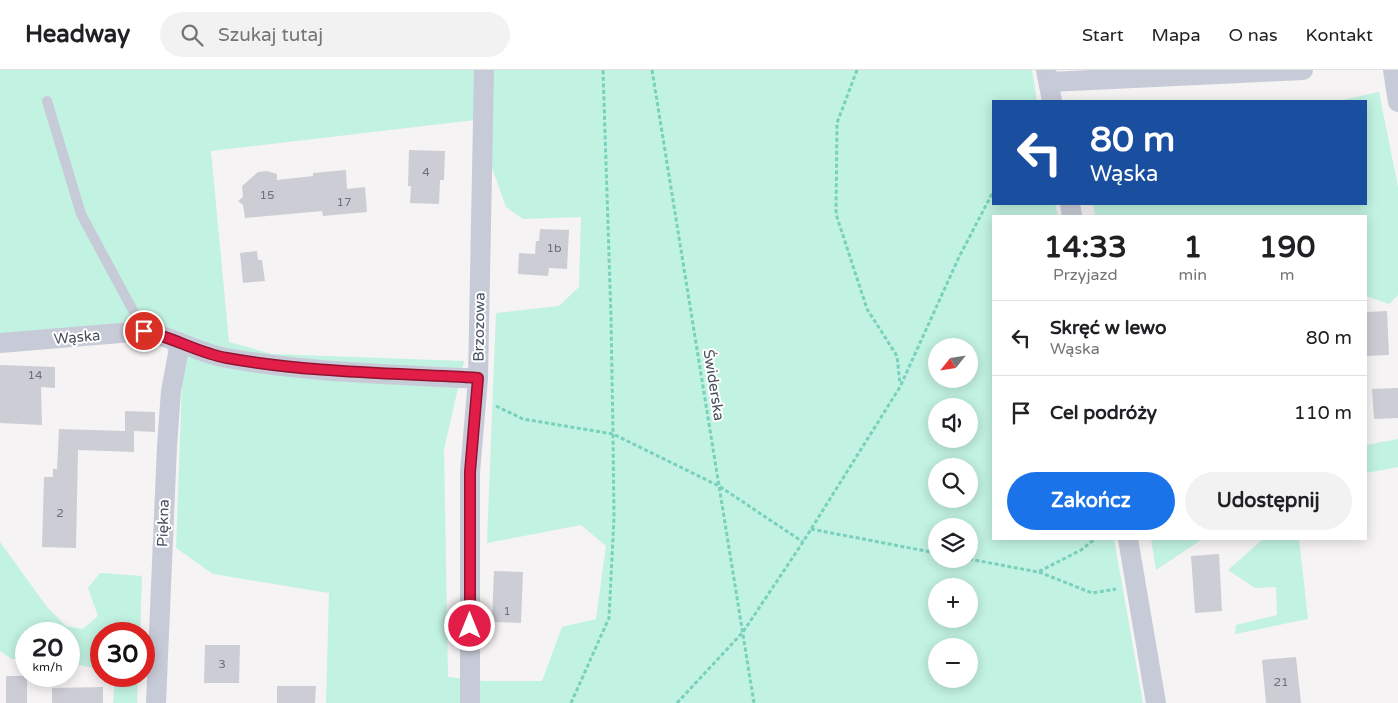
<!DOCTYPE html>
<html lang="pl">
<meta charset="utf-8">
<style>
:root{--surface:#fff;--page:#f2f2f2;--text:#202124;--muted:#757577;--line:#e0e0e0;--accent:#1a73e8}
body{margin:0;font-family:"Varela Round",sans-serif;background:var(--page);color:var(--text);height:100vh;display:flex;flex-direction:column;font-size:19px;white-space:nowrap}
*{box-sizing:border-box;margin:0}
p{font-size:16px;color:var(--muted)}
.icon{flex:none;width:28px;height:28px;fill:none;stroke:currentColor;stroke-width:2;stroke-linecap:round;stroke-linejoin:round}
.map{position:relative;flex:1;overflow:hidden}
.side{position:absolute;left:992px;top:145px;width:375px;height:325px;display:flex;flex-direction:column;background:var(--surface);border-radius:0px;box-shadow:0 2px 12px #0003}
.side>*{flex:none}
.guide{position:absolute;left:992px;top:30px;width:375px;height:105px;border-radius:0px;box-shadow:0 2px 12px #0003;background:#1a4fa0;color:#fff;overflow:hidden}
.needle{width:32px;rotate:240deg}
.fabs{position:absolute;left:928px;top:268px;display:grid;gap:10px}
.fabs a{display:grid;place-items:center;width:50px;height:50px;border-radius:50%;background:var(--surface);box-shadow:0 2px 12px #0003;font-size:25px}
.speed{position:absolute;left:15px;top:552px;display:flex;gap:10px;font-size:25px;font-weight:700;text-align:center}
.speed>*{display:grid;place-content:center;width:65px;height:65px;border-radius:50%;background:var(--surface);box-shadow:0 2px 12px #0003;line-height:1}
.speed small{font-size:12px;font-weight:400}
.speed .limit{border:8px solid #d22;background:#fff;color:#111}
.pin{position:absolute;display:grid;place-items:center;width:42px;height:42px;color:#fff;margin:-21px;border:2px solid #fff;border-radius:50%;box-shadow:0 1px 5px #0007}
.me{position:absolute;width:55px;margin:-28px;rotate:0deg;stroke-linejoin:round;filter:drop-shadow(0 0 4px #0008)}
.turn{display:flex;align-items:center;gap:18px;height:105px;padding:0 15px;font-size:22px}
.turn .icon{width:65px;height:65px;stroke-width:2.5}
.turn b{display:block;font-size:35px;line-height:42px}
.eta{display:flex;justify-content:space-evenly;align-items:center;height:85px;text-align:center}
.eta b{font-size:30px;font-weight:700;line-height:35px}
.primary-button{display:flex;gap:10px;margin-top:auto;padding:10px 15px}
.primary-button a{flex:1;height:58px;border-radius:30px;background:var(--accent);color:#fff;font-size:20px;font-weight:700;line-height:58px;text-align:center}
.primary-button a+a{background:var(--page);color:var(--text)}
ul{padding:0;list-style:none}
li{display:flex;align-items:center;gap:15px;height:75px;padding:0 15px;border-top:1px solid var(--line)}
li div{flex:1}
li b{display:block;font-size:19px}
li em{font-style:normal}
header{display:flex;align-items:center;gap:30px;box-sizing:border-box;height:70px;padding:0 25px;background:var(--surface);border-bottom:1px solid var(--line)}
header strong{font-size:24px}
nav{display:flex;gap:28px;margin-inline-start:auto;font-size:18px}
.search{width:350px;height:45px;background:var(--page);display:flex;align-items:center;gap:12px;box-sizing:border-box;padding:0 18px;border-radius:28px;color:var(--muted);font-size:19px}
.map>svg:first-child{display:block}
.green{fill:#c2f2e1;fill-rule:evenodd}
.building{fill:#cdced5}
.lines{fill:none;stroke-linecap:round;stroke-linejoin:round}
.path{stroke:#78d1bd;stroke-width:3;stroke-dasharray:4 2.5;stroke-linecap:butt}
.lane{stroke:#c7cbd7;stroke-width:10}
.street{stroke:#c7cbd7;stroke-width:20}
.route-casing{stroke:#92132f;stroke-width:12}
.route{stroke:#e11d48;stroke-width:9}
.labels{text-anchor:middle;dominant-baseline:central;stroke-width:4;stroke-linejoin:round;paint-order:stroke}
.number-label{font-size:12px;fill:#6b707e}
.street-label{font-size:15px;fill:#4a5061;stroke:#fff}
</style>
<header>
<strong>Headway</strong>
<div class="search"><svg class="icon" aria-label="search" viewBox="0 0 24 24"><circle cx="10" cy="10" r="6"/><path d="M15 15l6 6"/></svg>Szukaj tutaj</div>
<nav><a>Start</a><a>Mapa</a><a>O nas</a><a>Kontakt</a></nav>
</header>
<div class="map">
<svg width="1398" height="633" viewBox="0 0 1398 633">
<rect width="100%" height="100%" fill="#f5f3f3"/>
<g class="green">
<path d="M0,0H1032L1037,31H994V134H1055L1058,146H994V469H1114L1143,633H326L329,523L213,504L176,478L182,313L160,263L0,281ZM475,50L506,137L523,149L581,147L579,217L559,236L496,243L487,473L581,455L606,476L596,549L562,557L542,611H485L448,607L444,380L464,291L272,284L229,272L211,81ZM936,276H969V309H936ZM936,336H969V369H936ZM936,396H969V429H936ZM936,456H969V489H936ZM936,516H969V549H936ZM936,576H969V609H936Z"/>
<polygon points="1379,22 1398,117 1398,225 1389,234 1366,226 1366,146 1095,146 1093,134 1366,134 1366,31 1338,31"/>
<polygon points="1398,369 1398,397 1366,403 1366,375"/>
<polygon points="1151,469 1201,469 1201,470 1156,500"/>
<polygon points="1263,469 1299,469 1308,549 1235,564 1236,555 1277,545 1276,517 1255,518 1228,500"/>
<polygon points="0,472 47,537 66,556 83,559 98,546 88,518 100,503 142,506 140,564 101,564 101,600 69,592 69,564 26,564 26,589 12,589 0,581"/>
<polygon points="115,606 138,606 137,633 113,633"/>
</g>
<g class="building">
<polygon points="409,80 445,81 444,110 440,110 439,134 410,133 411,116 408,116"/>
<polygon points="346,100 347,119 365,117 367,142 323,146 322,141 245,148 243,135 238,131 243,127 242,116 258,102 267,101 277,104 277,110 313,106 313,103"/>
<polygon points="540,159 569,160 567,199 549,198 548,206 518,204 519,183 535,184 536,171 539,171"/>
<polygon points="257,181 258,190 262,190 265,211 243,213 240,183"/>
<polygon points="1387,241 1389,285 1366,286 1366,242"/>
<polygon points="0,295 55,297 55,318 41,317 42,355 0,353"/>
<polygon points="1398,318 1398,348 1374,349 1372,319"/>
<polygon points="125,341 155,342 155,362 134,361 134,382 78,380 76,478 42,477 44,407 53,407 53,399 57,399 59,359 125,361"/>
<polygon points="1219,484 1222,541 1195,543 1191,486"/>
<polygon points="494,501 523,502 521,553 492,552"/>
<polygon points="205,575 240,575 239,613 204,613"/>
<polygon points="1296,587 1301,633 1266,633 1262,590"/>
<rect x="6" y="606" width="21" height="27"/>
<polygon points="277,616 316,616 315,633 277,633"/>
<polygon points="103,617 103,633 52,633 52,618"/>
</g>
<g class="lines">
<g class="path">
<polyline points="652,0 754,633"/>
<polyline points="857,0 837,53 836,144 867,239 897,286 900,314"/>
<polyline points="496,336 523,349 613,364 719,416 803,472"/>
<polyline points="811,459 936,483"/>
<polyline points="969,489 1038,502 1081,480 1095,469"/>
<polyline points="1039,502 1092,523 1116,519"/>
<polyline points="571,633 609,548 614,447 613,364 611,248 603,0"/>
<polyline points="677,633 743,562 803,472 900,317 959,187 994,120"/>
</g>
<polyline class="lane" points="47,31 81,144 144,261"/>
<g class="street">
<polyline points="1046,0 1052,31"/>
<polyline points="1393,0 1398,32"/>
<polyline points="1049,12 1303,0"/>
<polyline points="1070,134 1072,146"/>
<path d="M0,273L144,261C173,267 198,283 227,288C310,303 395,304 478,309"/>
<polyline points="1128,469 1156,633"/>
<polyline points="156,633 167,376 171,321 180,273"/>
<polyline points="470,633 470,402 478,309 484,0"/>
</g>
</g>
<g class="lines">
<g class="route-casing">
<path id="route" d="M144,261C173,267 198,283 227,288C310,303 395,303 478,308L470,402V556"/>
</g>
<use href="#route" class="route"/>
</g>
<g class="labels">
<g class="number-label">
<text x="426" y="102">4</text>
<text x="267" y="125">15</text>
<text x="344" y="132">17</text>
<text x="554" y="178">1b</text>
<text x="35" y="305">14</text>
<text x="60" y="443">2</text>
<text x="507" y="541">1</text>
<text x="222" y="594">3</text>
<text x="1281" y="612">21</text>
</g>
<g class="street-label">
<text transform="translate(479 257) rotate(-89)">Brzozowa</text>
<text transform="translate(77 267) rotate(-5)">Wąska</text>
<text transform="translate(714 315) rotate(81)">Świderska</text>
<text transform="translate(163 453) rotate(-88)">Piękna</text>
</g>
</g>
</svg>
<div class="fabs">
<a><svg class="needle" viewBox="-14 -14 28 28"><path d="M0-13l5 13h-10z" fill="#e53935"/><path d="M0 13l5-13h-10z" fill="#757577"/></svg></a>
<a><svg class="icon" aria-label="sound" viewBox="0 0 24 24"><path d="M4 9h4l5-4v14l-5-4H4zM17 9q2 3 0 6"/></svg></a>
<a><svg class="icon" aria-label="search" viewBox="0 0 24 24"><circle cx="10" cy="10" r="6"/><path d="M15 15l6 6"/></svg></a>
<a><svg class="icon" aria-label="layers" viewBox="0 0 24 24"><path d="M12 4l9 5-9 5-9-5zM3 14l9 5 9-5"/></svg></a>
<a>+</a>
<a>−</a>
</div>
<div class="speed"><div>20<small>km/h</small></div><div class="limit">30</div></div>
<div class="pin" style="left:144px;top:261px;background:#d93025"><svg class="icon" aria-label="arrive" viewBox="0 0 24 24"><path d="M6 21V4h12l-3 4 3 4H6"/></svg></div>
<svg class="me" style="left:470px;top:556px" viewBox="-20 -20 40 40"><circle r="17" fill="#e11d48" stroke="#fff" stroke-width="3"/><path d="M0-11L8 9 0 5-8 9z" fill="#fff"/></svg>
<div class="guide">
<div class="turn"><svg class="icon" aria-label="left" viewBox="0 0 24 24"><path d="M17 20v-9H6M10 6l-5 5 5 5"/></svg><div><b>80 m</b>Wąska</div></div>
</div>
<section class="side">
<div class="eta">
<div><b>14:33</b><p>Przyjazd</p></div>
<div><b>1</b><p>min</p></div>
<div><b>190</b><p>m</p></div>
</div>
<ul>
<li><svg class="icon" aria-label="left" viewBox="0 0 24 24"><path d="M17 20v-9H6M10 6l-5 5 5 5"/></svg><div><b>Skręć w lewo</b><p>Wąska</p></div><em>80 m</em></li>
<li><svg class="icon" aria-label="arrive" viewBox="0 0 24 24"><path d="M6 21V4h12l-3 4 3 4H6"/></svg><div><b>Cel podróży</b></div><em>110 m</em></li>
</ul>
<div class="primary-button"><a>Zakończ</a><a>Udostępnij</a></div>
</section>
</div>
